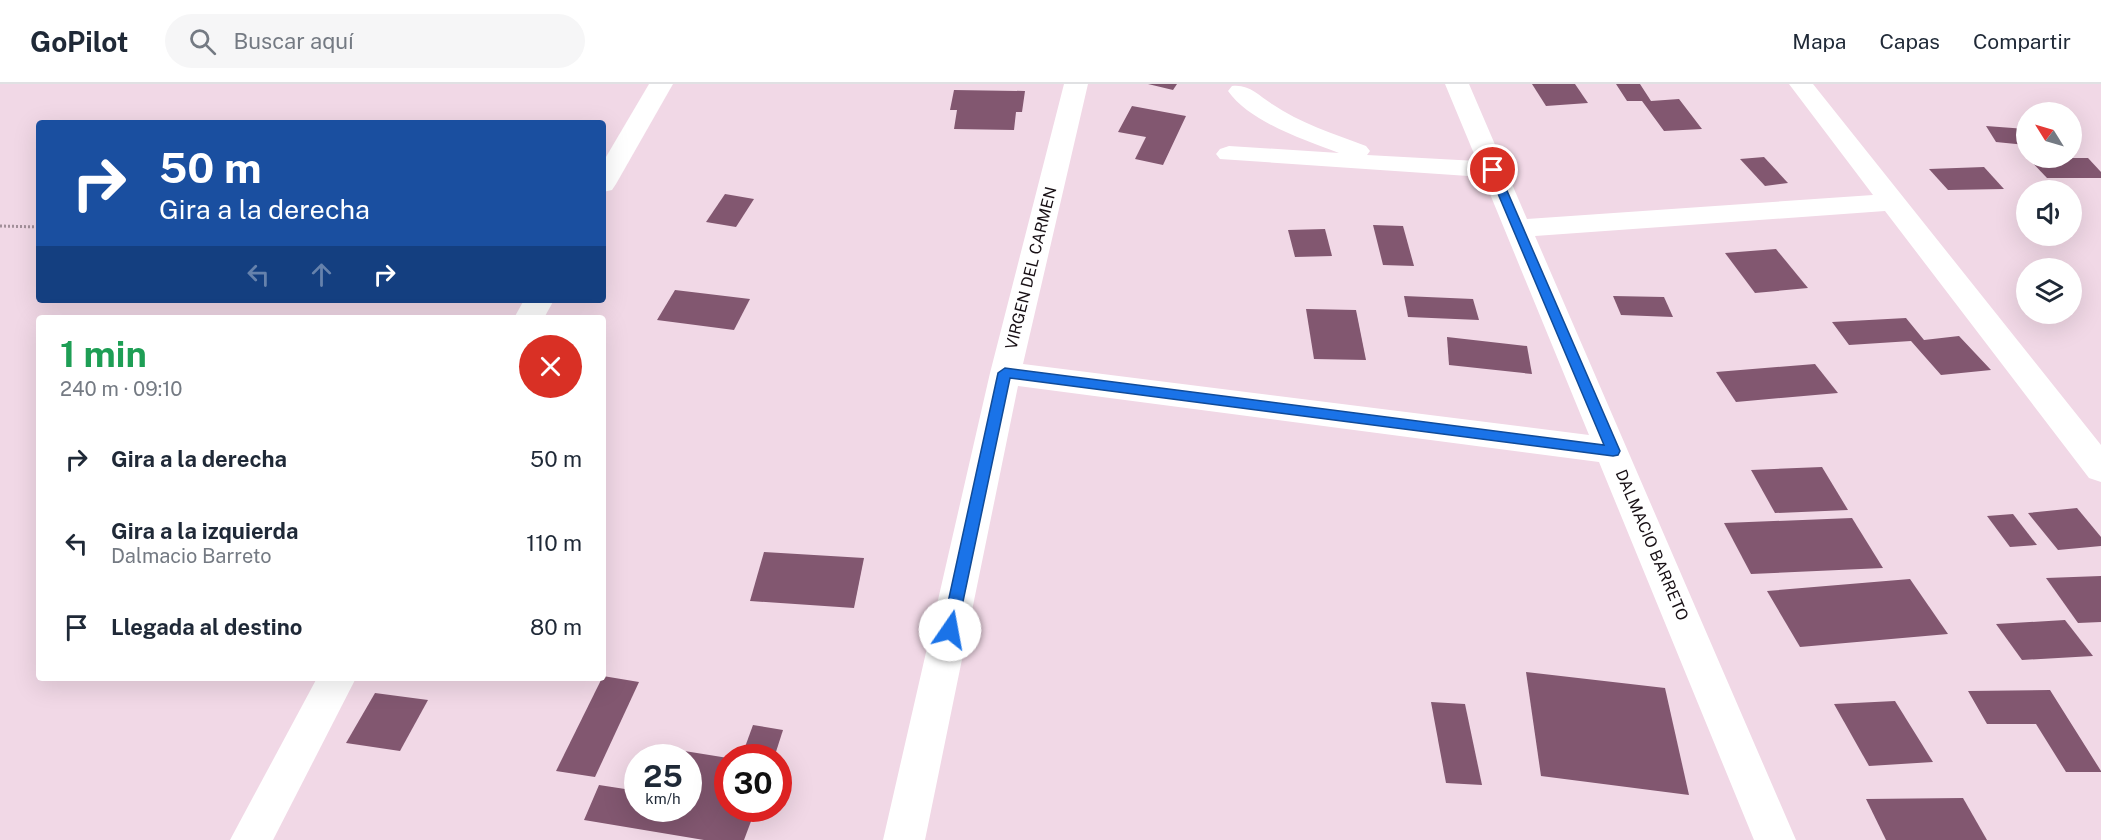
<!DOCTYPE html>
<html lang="es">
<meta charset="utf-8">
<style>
:root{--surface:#fff;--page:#f6f6f7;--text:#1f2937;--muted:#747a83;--line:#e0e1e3}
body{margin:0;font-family:"Public Sans",sans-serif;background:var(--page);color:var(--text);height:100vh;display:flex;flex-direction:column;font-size:22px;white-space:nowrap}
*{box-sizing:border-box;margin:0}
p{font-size:20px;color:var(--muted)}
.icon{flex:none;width:33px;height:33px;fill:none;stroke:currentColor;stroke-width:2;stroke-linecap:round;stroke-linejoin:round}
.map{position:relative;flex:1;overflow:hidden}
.side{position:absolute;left:36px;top:231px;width:570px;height:366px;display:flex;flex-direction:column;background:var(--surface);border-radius:6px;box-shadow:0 6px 24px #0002}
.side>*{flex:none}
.hud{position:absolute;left:36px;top:36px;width:570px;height:183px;border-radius:6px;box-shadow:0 6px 24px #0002;background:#1a4fa0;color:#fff;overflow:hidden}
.needle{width:39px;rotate:307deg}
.tools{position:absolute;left:2016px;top:18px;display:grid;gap:12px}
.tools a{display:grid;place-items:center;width:66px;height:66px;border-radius:50%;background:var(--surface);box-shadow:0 6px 24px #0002;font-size:30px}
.speed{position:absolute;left:624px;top:660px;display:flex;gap:12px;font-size:30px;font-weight:700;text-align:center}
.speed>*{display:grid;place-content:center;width:78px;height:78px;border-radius:50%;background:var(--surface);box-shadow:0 6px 24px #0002;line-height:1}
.speed small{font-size:15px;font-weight:400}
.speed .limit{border:9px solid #d22;background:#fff;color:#111}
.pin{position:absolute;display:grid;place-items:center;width:51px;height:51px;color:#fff;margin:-26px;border:3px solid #fff;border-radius:50%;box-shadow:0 2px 6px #0007}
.me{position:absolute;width:66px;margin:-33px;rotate:12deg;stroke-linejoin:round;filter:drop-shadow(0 0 4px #0008)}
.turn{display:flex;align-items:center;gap:21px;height:126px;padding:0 24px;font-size:27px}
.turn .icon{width:78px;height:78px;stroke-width:2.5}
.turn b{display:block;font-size:42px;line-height:51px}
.lanes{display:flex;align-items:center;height:57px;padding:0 24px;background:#0003;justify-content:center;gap:30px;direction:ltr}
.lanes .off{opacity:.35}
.round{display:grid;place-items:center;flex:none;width:63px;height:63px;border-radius:32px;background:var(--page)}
.headline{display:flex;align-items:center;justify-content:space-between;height:102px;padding:0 24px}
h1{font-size:36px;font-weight:700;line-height:45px;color:#1e9e55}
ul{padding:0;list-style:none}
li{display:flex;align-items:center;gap:18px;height:84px;padding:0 24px}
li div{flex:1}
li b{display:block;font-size:22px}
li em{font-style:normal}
header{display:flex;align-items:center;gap:36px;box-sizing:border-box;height:84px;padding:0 30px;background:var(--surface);border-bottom:2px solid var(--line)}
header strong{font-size:28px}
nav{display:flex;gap:33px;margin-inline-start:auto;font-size:21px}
.search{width:420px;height:54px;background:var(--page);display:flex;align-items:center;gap:15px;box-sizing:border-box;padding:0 21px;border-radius:33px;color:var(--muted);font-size:22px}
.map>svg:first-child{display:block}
.building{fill:#825770}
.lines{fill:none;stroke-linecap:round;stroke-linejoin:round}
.path{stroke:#a28f99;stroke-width:3;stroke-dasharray:2 2;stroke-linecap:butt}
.minor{fill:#fff;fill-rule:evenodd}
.route{fill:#1a73e8;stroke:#114b97;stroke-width:1.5}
.labels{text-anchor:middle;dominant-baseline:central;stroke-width:5;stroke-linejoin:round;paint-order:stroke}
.street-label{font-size:16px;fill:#181015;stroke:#fff}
</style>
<header>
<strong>GoPilot</strong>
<div class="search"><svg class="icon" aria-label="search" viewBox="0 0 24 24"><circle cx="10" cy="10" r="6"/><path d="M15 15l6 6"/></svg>Buscar aquí</div>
<nav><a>Mapa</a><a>Capas</a><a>Compartir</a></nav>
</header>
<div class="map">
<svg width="2101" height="756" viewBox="0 0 2101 756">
<rect width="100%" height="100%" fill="#f1d8e6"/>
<g class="building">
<polygon points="1148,0 1177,0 1173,6"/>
<polygon points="1532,0 1575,0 1588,19 1546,22"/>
<polygon points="1616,0 1640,0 1651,17 1679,15 1702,45 1664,47 1642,17 1627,17"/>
<polygon points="954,6 1025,7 1022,28 1016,28 1014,46 954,45 957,26 950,26"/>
<polygon points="1132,22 1186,32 1163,81 1135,75 1146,53 1118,48"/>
<polygon points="1986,42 2026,45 2026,61 1996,58"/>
<polygon points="1764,73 1788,99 1765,102 1740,75"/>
<polygon points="2028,74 2088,74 2101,88 2101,94 2047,94"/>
<polygon points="1984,83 2004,105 1948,106 1929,85"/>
<polygon points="725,110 754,115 736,143 706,138"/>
<polygon points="1373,141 1403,142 1414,182 1383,181"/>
<polygon points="1325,145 1332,172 1295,173 1288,146"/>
<polygon points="1776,165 1808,204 1755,209 1725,169"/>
<polygon points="675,206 750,215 734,246 657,236"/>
<polygon points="1404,212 1473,215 1479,236 1408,233"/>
<polygon points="1613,212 1664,213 1673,233 1621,231"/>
<polygon points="1306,225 1356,226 1366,276 1314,275"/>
<polygon points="1906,234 1924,256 1959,252 1991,286 1941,291 1911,257 1849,261 1832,238"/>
<polygon points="1447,253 1527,262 1532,290 1449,281"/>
<polygon points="1815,280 1838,309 1736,318 1716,288"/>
<polygon points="1822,383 1848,426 1775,429 1751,386"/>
<polygon points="2077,424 2101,453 2101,462 2058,466 2028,429"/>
<polygon points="2013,430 2037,461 2010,463 1987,432"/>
<polygon points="1852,434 1883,484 1751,490 1724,439"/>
<polygon points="764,468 864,474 854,524 750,517"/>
<polygon points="2101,492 2101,538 2078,539 2046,494"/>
<polygon points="1910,495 1948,550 1800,563 1767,507"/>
<polygon points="2065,536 2093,572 2022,576 1996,540"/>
<polygon points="1526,588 1665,604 1689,711 1541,692"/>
<polygon points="603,592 639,598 595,693 556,687"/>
<polygon points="2050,606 2101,687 2101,688 2066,688 2036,640 1987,640 1968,607"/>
<polygon points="375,609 428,616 400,667 346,659"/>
<polygon points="1895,617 1933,678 1869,682 1834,620"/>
<polygon points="1431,618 1465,620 1482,701 1446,699"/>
<polygon points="753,641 783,646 774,674 741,674"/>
<polygon points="672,665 728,674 728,724 756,724 744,756 704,756 584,736 599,701 638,707 638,724 688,724 688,674 669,674"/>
<polygon points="1963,714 1987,756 1886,756 1866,715"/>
</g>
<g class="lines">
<polyline class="path" points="0,142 39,143"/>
<g class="minor">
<polygon points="649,0 673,0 616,100 612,106 603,108 603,78"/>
<path d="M1064,0H1088L1023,280L1589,351L1483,93L1220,75L1216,70L1220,65L1229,62L1339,69C1304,56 1250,38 1228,7L1232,2C1249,0 1258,11 1272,20C1300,39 1334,50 1366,62L1370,67L1367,71L1477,77L1445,0H1469L1527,135L1873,111L1789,0H1813L2101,361V398L2089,394L1885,127L1535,152L1796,756H1754L1599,378L1018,302L925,756H883L990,289Z"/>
<polygon points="524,216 554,216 544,234 514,234"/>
<polygon points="317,594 356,594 273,756 230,756"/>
</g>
</g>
<polygon class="route" points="1493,83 1498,86 1620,367 1618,371 1613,372 1010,294 957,546 955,551 950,552 944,551 942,546 998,289 1005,284 1604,361 1488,86"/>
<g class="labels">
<g class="street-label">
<text transform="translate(1031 184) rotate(-76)">VIRGEN DEL CARMEN</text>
<text transform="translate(1652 461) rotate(67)">DALMACIO BARRETO</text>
</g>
</g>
</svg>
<div class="tools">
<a><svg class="needle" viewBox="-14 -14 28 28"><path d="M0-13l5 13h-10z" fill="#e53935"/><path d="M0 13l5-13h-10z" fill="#747a83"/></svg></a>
<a><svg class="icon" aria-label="sound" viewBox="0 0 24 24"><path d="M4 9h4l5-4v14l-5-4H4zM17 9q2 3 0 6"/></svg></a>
<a><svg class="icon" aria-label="layers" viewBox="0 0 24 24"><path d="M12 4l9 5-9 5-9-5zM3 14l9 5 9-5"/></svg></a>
</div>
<div class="speed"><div>25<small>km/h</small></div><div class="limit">30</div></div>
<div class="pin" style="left:1493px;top:86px;background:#d93025"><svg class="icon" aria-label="arrive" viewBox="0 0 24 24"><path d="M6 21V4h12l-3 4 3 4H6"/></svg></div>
<svg class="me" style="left:950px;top:546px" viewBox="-20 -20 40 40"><circle r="19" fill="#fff"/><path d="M0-13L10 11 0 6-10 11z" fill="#1a73e8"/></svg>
<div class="hud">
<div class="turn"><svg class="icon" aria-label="right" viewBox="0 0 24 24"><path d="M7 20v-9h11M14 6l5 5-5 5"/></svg><div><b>50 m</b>Gira a la derecha</div></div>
<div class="lanes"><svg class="icon off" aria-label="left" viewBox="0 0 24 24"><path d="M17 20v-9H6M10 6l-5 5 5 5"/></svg><svg class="icon off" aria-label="ahead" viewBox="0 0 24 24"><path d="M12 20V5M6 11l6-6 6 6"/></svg><svg class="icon" aria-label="right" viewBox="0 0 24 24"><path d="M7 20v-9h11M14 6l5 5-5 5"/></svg></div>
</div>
<section class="side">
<div class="headline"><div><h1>1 min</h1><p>240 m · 09:10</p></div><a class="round" style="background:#d93025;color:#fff"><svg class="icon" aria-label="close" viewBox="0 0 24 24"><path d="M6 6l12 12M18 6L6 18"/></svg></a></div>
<ul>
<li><svg class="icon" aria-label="right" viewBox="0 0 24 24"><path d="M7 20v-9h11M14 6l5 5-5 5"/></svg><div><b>Gira a la derecha</b></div><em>50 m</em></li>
<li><svg class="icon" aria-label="left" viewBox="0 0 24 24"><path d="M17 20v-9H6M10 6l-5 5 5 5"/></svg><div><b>Gira a la izquierda</b><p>Dalmacio Barreto</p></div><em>110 m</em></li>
<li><svg class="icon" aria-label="arrive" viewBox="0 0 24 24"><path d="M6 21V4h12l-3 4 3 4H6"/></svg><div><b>Llegada al destino</b></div><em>80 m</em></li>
</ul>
</section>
</div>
